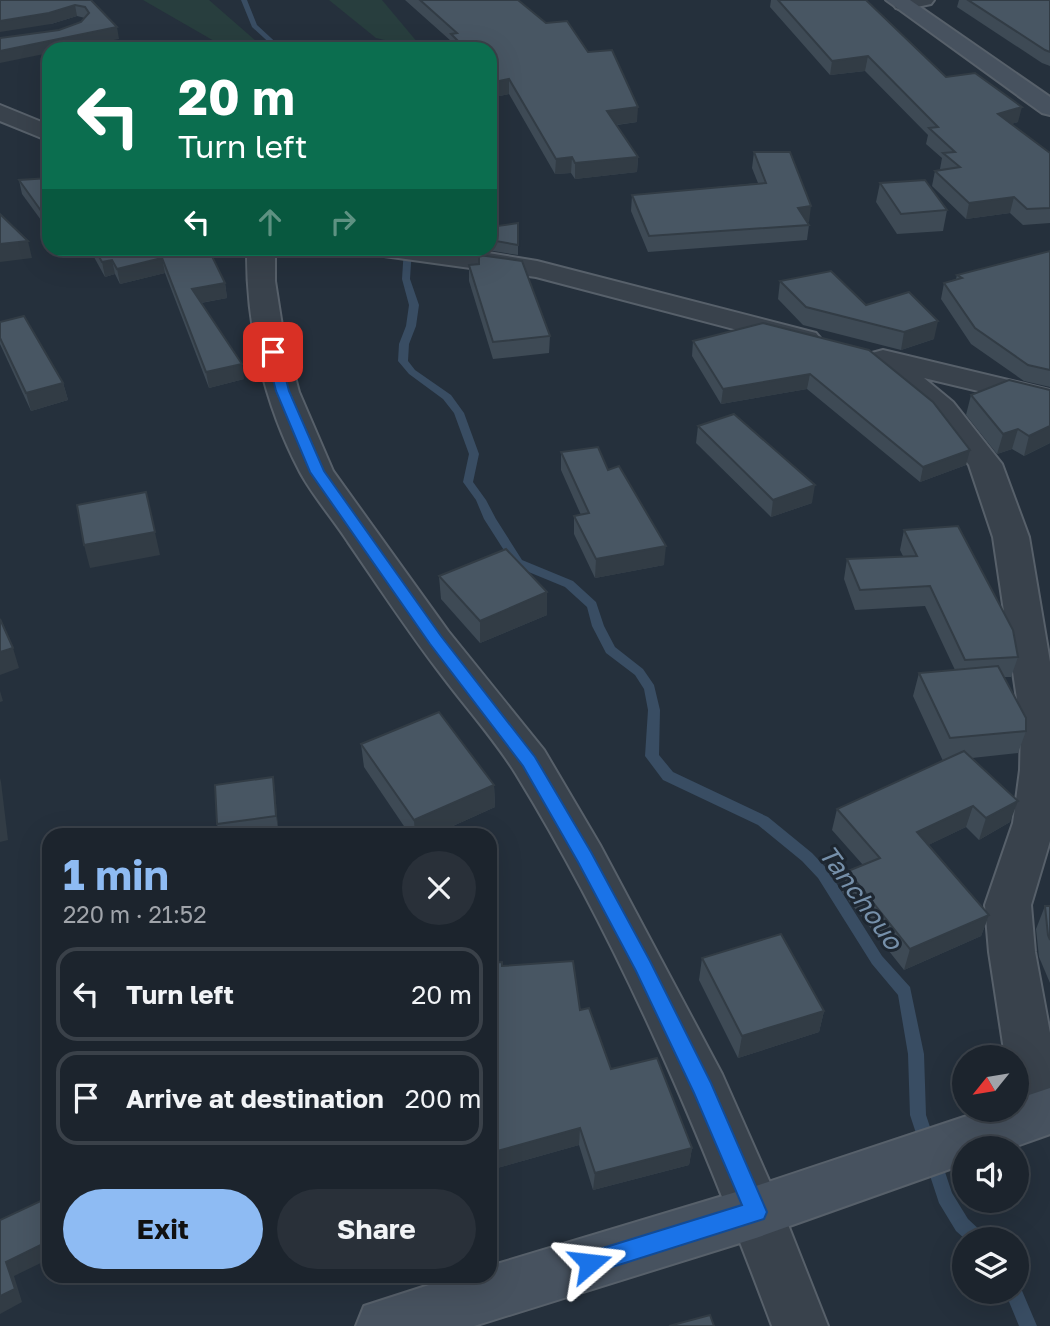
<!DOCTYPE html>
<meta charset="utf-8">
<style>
:root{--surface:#1c242d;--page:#293039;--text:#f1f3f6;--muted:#a0a4aa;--line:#3a4149;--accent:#8ebbf3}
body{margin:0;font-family:"Golos Text",sans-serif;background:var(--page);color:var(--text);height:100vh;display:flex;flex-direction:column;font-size:26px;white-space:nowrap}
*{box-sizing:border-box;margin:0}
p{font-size:23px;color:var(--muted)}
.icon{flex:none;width:38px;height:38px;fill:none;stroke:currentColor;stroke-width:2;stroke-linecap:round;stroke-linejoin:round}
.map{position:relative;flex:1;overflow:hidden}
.sheet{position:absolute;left:42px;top:828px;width:455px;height:455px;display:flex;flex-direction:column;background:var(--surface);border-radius:21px;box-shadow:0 7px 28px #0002,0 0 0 2px var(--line)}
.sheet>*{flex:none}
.top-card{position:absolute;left:42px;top:42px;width:455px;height:214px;border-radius:21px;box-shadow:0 7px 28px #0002,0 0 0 2px var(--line);background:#0b6e4f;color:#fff;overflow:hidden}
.needle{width:46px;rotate:240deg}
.tools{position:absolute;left:952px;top:1045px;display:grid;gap:14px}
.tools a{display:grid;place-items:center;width:77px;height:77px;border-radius:50%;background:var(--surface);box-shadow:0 7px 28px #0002,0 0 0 2px var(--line);font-size:35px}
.pin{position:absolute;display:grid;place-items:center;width:60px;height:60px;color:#fff;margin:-30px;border-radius:14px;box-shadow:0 4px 10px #0006}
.me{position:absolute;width:77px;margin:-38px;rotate:73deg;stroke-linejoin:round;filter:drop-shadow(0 0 5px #0008)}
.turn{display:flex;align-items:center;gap:24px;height:147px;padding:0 21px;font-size:32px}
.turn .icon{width:91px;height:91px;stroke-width:2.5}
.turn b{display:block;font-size:49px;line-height:60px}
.lanes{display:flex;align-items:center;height:66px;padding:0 21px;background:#0003;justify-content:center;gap:35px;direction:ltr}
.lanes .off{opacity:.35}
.round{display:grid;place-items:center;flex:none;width:74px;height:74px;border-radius:37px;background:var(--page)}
.overview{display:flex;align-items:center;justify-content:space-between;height:119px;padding:0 21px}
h1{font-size:42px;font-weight:700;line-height:52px;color:var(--accent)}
.action{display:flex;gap:14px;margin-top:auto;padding:14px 21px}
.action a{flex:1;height:80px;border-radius:42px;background:var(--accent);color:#111;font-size:28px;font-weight:700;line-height:80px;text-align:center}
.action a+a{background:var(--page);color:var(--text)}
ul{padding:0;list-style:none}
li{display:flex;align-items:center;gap:21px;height:94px;margin:0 14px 10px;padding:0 7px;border:4px solid var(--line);border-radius:21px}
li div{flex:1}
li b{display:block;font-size:26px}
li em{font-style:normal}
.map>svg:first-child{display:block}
.green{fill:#283e3e}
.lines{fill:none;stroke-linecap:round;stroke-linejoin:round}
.stream{fill:#394d63;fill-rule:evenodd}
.street-casing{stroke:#57606a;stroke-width:4}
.secondary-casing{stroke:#57606a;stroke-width:4}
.street{fill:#39424c;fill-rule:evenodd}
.secondary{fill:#47525f;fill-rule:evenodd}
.wall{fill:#3e4a55}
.shaded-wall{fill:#323c45}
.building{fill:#485663;stroke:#323c45;stroke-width:2}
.route{fill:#1a73e8;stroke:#114b97;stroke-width:2}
.labels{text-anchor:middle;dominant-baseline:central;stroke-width:6;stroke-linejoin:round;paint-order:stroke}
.water-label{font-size:26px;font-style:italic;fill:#7690aa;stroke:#1e2731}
</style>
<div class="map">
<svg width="1050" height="1326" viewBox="0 0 1050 1326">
<rect width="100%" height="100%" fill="#25303c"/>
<g class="green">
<polygon points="143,0 209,0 256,41 258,49 228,49"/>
<polygon points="329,0 382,0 423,49 376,38"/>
</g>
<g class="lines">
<g class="stream">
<polygon points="241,0 247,0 257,25 283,49 276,49 252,27"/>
<polygon points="404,248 412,248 410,279 419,305 416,326 409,344 408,361 415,370 451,395 464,413 479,454 473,482 486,500 496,519 522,560 573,581 596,602 604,626 615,647 643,669 654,685 660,710 659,755 673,772 768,817 812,853 828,870 882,956 910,987 924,1054 926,1115 952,1193 968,1219 983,1233 986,1239 965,1239 956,1231 939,1203 910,1115 908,1054 898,995 872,964 818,878 802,861 758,825 663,780 645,756 648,710 644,689 635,675 606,653 592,626 587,607 565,587 514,566 484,519 476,500 463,482 469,454 454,413 443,399 409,374 398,361 399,344 406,326 409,305 402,279"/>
<polygon points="1017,1284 1020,1286 1037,1326 1019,1326 1005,1292 1017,1292"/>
</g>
<g class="street-casing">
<g id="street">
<polygon points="895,0 934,0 931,4 903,10 896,8 893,4"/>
<polygon points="0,105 49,125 49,141 0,121"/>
<path d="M247,248H275V281L283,332L299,392L333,471L448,631L544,750L600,845L722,1074L783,1212L828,1326H772C701,1136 622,947 516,774C495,740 467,709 443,677C409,633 379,587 348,542C333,519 313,496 300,472C264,404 246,325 247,248Z"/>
<polygon points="371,248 458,248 537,261 816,333 821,339 816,345 806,348 536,277 384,256 374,254"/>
<polygon points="883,350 1050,390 1050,408 924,378 953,402 1002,464 1029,537 1050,662 1050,841 1031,905 1035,952 1050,1033 1050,1129 1032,1122 1017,1088 1017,1057 1005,1057 989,952 985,905 1013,823 1020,770 1021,726 993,537 969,465 931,416 868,359 872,353"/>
</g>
</g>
<g class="secondary-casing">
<g id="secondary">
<polygon points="886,0 910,0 1050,97 1050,115 1042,113"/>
<polygon points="1050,1088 1050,1134 1011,1148 964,1148 964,1164 756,1238 474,1326 356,1326 364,1306 457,1276 490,1276 490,1266 756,1186 985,1110 1017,1110 1017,1099"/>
</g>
</g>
<use href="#street" class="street"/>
<use href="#secondary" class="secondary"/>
</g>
<g class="wall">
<polygon points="0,0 91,0 119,39 59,30 81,22 85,18 77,16 51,24"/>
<polygon points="405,0 518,0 637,122 617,125 638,157 637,172 575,179 571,173 555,174 509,94 490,98 490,49 451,49 451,41"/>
<polygon points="771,0 866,0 946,77 1018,122 1011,124 1050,153 1050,223 1023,225 1010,213 966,219 932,186 935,171 942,170 940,169 942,158 926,144 928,135 865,71 830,75 770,7"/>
<polygon points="959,0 1050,0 1050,66 1042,63 957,7"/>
<polygon points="754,152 809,222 807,222 809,225 807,240 648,252 631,211 632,195 758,183 752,168"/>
<polygon points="49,178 49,231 22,194 19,180"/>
<polygon points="880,183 947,210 943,231 897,234 876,202"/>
<polygon points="518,223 518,255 481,249 490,248 490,227"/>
<polygon points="89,248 208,248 225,283 227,298 201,303 244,379 209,388 165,273 120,284 115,274 105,277"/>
<polygon points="1050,251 1050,387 1024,381 971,344 941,299 944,283 956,279 957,275"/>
<polygon points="469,265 550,336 549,353 493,359 469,281"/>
<polygon points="780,281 866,305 934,339 901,350 803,325 778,299"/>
<polygon points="0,322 63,383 68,400 31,411 0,344"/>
<polygon points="693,341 869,350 966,465 920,482 807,389 721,404 692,356"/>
<polygon points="1050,390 1050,443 1024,456 1012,449 997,454 966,415 971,395"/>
<polygon points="698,426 812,503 771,517 696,443"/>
<polygon points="561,452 608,470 664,565 595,578 574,534 574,516 581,515 561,470"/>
<polygon points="904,530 1018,657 1011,677 1004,677 1026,731 1018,753 972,758 1010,822 979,840 966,827 928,845 989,915 981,936 904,970 842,892 848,871 863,865 832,830 837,809 943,761 913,696 919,673 955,670 925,606 855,610 844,579 847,559 903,556 900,550"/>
<polygon points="439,576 547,592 547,615 480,643 441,599"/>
<polygon points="361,744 494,785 495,807 433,835 410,835 364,767"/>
<polygon points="273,777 278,828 228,835 219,835 217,824"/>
<polygon points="1045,906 1050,906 1050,983 1039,957 1036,929"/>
<polygon points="702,958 824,1011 819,1032 738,1058 699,980"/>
<polygon points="502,966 580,1010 611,1069 692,1148 689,1165 593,1190 579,1145 490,1170"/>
</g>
<g class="shaded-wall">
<polygon points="75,5 77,16 51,24 0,32 0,21"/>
<polygon points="117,27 119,39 68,49 49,49 49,53 0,63 0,51"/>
<polygon points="868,56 865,71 830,75 832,61"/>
<polygon points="509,79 509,94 490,98 490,83"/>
<polygon points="638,107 637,122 607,126 607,111"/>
<polygon points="1022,107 1018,122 994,129 998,114"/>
<polygon points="572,157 571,173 555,174 556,159"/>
<polygon points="638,157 637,172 575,179 575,163"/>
<polygon points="1014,197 1010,213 966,219 969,203"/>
<polygon points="811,206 809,222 796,224 798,208"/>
<polygon points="28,241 32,258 0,262 0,244"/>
<polygon points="162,258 165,273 120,284 117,269"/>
<polygon points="112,260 115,274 105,277 102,262"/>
<polygon points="225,283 227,298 194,304 192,289"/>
<polygon points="938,321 934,339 901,350 904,332"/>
<polygon points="242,364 244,379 209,388 206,372"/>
<polygon points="810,374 807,389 721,404 723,389"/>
<polygon points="63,383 68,400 31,411 26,393"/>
<polygon points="1050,426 1050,443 1024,456 1029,436"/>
<polygon points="1018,429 1012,449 997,454 1003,434"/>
<polygon points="970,450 966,465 920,482 923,467"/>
<polygon points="815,485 812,503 771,517 773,500"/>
<polygon points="146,492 160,555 90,568 84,545"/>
<polygon points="666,546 664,565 595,578 596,559"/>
<polygon points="547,592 547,615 480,643 480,621"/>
<polygon points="13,648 19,668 0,675 0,652"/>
<polygon points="0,691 3,701 0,702"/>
<polygon points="273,777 275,789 278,828 276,816"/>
<polygon points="0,778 1,782 8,840 0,842"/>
<polygon points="494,785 495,807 433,835 415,835 414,820"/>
<polygon points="1018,801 1010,822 979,840 986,818"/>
<polygon points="973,806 966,827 910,854 917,832"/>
<polygon points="989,915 981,936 904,970 910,949"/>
<polygon points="824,1011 819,1032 738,1058 742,1036"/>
<polygon points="580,1128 579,1145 490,1170 490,1153"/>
<polygon points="692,1148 689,1165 593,1190 595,1173"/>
<polygon points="49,1241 49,1259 14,1276 22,1302 0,1314 0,1296 6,1262"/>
</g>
<g class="building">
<polygon points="0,0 91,0 117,27 0,51 0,38 59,30 81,22 89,13 85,7 75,5 49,13 0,21"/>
<polygon points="420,0 518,0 546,23 567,21 588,52 612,50 638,107 607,111 638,157 575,163 572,157 556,159 509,79 490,83 490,49 458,49 456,45 461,44 451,34 457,33"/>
<polygon points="778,0 866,0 946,77 975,73 1022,107 998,114 1050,153 1050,208 1027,209 1014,197 969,203 935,171 960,167 943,153 955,152 929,128 938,127 868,56 832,61"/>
<polygon points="968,0 1050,0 1050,52 1045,50"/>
<polygon points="205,46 209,49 193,49"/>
<polygon points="754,152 790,152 811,206 798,208 809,225 649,236 632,195 766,183"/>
<polygon points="49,178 49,222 19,180"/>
<polygon points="925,180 947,210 901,214 880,183"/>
<polygon points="0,214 28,241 0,244"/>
<polygon points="518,223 518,245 490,240 490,227"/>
<polygon points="94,248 208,248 225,283 192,289 242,364 206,372 162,258 117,269 112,260 102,262"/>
<polygon points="1050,251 1050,370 1028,365 975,328 944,283 962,278 957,275"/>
<polygon points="479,255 522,261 550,336 493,342 469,265 479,264"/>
<polygon points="831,271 866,305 909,292 938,321 904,332 806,307 780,281"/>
<polygon points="24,316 63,383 26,393 0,338 0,322"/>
<polygon points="763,323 869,350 933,402 970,450 923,467 810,374 723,389 693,341"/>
<polygon points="1009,380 1050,390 1050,426 1029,436 1018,429 1003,434 971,395"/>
<polygon points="734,414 815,485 773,500 698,426"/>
<polygon points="598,447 608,470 619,466 666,546 596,559 574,516 589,513 561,452"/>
<polygon points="146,492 155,532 84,545 77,505"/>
<polygon points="958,526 1013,630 1018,657 965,660 930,586 860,590 847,559 917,556 904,530"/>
<polygon points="506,549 547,592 480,621 439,576"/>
<polygon points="0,619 13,648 0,652"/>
<polygon points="998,666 1026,718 1026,731 950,738 919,673"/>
<polygon points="439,712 494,785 414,820 361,744"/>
<polygon points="964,751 1018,801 986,818 973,806 917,832 989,915 910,949 848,871 880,858 837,809"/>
<polygon points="273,777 276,816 217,824 215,785"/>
<polygon points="1045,906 1050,906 1050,940 1048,935"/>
<polygon points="781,934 824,1011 742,1036 702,958"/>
<polygon points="573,961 580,1010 589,1008 611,1069 657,1058 692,1148 595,1173 580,1128 490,1153 490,963 502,962 502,966"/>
<polygon points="49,1197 49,1241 6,1262 15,1289 0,1296 0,1220"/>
<polygon points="710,1315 714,1326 669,1326"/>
</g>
<polygon class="route" points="273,348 279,352 289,391 324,471 441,636 535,757 591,852 650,961 711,1083 767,1212 764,1219 590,1274 582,1271 579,1263 582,1255 590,1252 742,1205 694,1093 636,971 578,862 523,766 430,644 310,472 276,391 266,352"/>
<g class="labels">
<g class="water-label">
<text transform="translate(861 897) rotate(54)">Tanchouo</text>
</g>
</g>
</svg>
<div class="tools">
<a><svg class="needle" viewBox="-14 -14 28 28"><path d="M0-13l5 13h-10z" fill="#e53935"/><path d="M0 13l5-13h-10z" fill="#a0a4aa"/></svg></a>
<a><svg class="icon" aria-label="sound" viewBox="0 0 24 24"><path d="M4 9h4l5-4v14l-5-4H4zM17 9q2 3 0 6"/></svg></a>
<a><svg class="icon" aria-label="layers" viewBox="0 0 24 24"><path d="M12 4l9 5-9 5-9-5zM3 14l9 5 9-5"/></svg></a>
</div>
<div class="pin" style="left:273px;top:352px;background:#d93025"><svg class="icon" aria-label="arrive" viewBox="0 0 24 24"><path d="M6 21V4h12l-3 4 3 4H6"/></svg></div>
<svg class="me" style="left:590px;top:1263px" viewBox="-20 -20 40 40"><path d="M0-17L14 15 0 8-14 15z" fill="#1a73e8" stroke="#fff" stroke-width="4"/></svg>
<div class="top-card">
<div class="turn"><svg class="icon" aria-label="left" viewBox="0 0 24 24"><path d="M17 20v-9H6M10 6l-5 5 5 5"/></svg><div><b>20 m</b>Turn left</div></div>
<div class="lanes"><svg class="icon" aria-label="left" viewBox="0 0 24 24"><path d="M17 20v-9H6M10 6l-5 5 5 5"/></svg><svg class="icon off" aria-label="ahead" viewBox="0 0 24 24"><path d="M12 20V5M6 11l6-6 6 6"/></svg><svg class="icon off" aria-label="right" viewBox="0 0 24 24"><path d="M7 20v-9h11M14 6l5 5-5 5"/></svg></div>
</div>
<section class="sheet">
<div class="overview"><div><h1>1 min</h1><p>220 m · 21:52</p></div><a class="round"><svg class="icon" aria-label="close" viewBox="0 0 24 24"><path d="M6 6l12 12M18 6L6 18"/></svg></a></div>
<ul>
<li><svg class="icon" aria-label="left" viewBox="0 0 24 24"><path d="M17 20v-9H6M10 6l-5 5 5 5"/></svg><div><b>Turn left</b></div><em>20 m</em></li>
<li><svg class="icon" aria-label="arrive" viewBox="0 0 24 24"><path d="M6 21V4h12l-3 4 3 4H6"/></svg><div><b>Arrive at destination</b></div><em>200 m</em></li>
</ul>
<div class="action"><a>Exit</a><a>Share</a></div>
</section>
</div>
